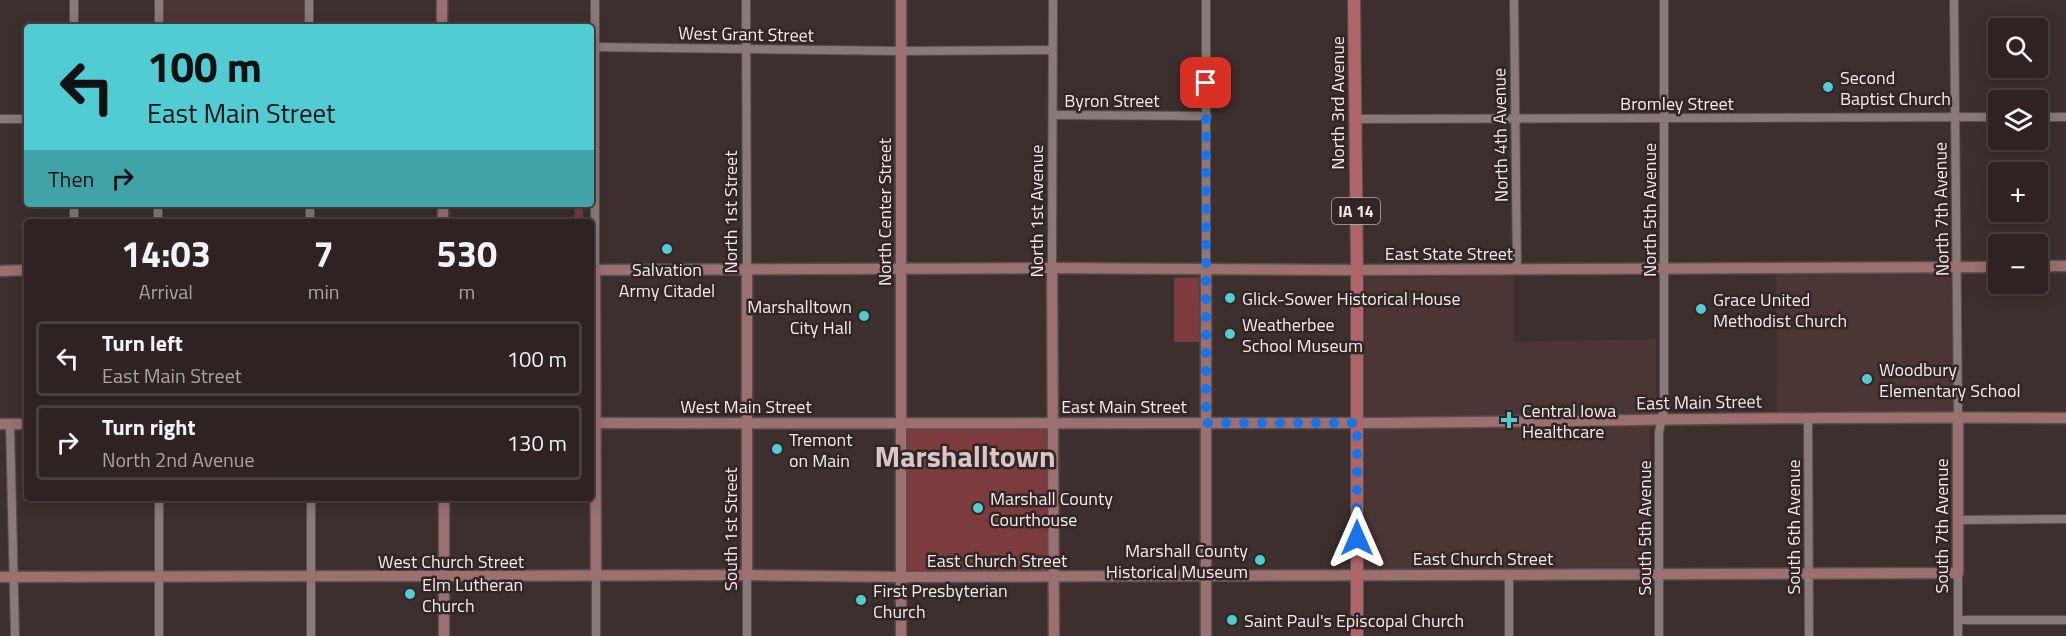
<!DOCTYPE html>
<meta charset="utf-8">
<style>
:root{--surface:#2e2322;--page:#362b2a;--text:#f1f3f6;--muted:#a7a4a5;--line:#494040}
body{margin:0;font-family:"Titillium Web",sans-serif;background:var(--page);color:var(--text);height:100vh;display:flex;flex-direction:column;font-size:22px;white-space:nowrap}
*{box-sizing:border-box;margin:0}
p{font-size:20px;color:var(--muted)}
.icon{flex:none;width:33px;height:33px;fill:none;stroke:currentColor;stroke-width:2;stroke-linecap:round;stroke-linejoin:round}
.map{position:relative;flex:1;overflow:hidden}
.panel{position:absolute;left:24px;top:219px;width:570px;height:282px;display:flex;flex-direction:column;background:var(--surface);border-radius:6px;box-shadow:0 3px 15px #0003,0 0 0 2px var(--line)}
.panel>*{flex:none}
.guide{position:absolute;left:24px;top:24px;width:570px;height:183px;border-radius:6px;box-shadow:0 3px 15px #0003,0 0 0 2px var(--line);background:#51ccd3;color:#111;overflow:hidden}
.buttons{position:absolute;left:1988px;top:18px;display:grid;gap:12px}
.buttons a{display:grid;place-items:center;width:60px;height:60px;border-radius:6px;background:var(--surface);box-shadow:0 3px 15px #0003,0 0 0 2px var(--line);font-size:30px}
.pin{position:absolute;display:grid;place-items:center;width:51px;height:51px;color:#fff;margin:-26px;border-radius:12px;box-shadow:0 3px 9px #0006}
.me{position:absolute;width:66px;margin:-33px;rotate:0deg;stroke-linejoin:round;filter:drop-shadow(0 0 4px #0008)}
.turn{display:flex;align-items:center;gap:21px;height:126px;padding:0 24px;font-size:27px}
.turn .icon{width:78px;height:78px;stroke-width:2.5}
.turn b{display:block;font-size:42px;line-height:51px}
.then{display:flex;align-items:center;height:57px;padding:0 24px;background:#0003;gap:12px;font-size:22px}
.eta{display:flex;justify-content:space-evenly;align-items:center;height:102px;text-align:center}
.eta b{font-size:36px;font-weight:700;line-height:42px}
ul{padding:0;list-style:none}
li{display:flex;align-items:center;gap:18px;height:75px;margin:0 12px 9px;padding:0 12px;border:3px solid var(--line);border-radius:6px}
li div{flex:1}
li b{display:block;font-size:22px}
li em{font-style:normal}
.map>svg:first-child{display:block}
.built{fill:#4b3635}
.green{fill:#7c3c3d}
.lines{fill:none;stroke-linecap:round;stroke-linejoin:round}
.street-casing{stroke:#594e4e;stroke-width:10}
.secondary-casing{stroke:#594e4e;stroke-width:13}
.primary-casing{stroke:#594e4e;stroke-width:14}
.street{stroke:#8a7979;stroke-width:8}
.secondary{stroke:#9c6f70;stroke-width:10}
.primary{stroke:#af6568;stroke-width:12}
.route{stroke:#1a73e8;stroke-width:10;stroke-dasharray:0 18}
.poi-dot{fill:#51ccd3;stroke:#322525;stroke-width:2}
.labels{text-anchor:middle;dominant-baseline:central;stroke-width:5;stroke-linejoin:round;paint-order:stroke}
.shield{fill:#322525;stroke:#b9aeae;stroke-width:1.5}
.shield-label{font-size:16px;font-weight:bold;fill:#f3e9e9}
.street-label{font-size:18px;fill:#f3e9e9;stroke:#322525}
.poi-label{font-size:18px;fill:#f3e9e9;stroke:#322525;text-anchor:start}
.town-label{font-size:30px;font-weight:bold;fill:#d9c7c6;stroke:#322525}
</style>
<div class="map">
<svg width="2066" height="636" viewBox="0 0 2066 636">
<rect width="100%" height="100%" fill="#3d2f2e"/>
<g class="built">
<rect x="159" y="0" width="150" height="27"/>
<polygon points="1776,268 1957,268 1958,417 1777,417"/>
<polygon points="1514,276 1514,342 1656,339 1656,407 1650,433 1651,567 1364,571 1365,278"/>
</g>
<g class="green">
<polygon points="571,204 583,204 583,222 574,222 575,212"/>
<polygon points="1199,277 1200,342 1174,342 1174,278"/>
<polygon points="1053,422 1054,577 901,577 901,423"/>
</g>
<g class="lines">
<g class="street-casing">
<g id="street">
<polyline points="74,0 74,27"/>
<polyline points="309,0 309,27"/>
<polyline points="595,0 595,270"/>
<polyline points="746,0 747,269"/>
<polyline points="1514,0 1517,270"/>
<polyline points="1954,0 1958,417"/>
<polyline points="159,27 159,0"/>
<polyline points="591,47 900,51 1052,50"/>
<polyline points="1053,115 1207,116"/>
<polyline points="2037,117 2066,117"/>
<polyline points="0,119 27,119"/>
<polyline points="1355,119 1998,117"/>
<polyline points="74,204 74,222"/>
<polyline points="158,222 158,204"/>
<polyline points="310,222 310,204"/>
<polyline points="1052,268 1053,0"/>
<polyline points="1206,269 1206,0"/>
<polyline points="1808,417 1809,636"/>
<polyline points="10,424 15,636"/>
<polyline points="159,498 159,636"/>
<polyline points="311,498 311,636"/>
<polyline points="1958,520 2066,519"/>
<polyline points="1958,573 1958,636"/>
<polyline points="1509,575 1509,636"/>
<polyline points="1958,620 2066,620"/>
<polyline points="596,636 596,577"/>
<polyline points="747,636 747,575"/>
<polyline points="1659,636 1659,432 1664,409 1664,0"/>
</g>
</g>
<g class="secondary-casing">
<g id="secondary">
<polyline points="442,0 442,27"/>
<polyline points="901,0 901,636"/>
<polyline points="443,222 443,204"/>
<polyline points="2037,266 2066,266"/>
<polyline points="1052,268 1054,636"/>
<polyline points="747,269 747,575"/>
<polyline points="1206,269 1206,636"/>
<polyline points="591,270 1052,268 1357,270 1998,267"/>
<polyline points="595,270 596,577"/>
<polyline points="0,271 27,270"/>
<path d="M591,423C845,423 1100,424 1354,423C1592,422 1829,415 2066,418"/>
<polyline points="0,424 27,424"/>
<polyline points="444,498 444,636"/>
<polyline points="0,577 747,575 901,577 1958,573 1958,417"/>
</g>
</g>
<g class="primary-casing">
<polyline id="primary" points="1354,0 1357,270 1357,636"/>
</g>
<use href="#street" class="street"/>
<use href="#secondary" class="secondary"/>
<use href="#primary" class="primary"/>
</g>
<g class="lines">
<polyline class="route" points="1206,83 1206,423 1357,423 1357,538"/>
</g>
<g class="poi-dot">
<circle cx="1828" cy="87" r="6"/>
<circle cx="667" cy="249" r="6"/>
<circle cx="1230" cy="298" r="6"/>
<circle cx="1701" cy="309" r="6"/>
<circle cx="864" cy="316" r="6"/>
<circle cx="1230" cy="334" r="6"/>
<circle cx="1867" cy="379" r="6"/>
<path d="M1506 411h6v6h6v6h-6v6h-6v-6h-6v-6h6z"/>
<circle cx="777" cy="449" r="6"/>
<circle cx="978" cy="508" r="6"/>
<circle cx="1260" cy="560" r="6"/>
<circle cx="410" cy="594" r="6"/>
<circle cx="861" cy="600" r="6"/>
<circle cx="1232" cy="620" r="6"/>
</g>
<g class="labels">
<rect class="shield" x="1332" y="198" width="48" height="26" rx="4.5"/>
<g class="shield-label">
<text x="1356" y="211">IA 14</text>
</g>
<g class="street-label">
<text transform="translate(746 34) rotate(1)">West Grant Street</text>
<text x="1112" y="100">Byron Street</text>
<text transform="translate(1337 103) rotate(-90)">North 3rd Avenue</text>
<text x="1677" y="103">Bromley Street</text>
<text transform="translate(1500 135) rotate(-91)">North 4th Avenue</text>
<text transform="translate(1941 209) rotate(-91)">North 7th Avenue</text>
<text transform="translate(1649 210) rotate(-90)">North 5th Avenue</text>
<text transform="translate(1036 211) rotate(-90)">North 1st Avenue</text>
<text transform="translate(730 212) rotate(-90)">North 1st Street</text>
<text transform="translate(884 212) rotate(-90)">North Center Street</text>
<text x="1449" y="253">East State Street</text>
<text transform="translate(1699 402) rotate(-1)">East Main Street</text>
<text x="746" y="406">West Main Street</text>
<text x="1124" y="406">East Main Street</text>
<text transform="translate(1941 526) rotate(-90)">South 7th Avenue</text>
<text transform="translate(1793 527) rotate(-90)">South 6th Avenue</text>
<text transform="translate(1644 528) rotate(-90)">South 5th Avenue</text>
<text transform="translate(730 529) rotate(-90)">South 1st Street</text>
<text x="1483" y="558">East Church Street</text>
<text x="997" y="560">East Church Street</text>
<text x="451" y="561">West Church Street</text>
</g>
<g class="poi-label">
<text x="1840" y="77">Second<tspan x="1840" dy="21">Baptist Church</tspan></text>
<text x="667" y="269" text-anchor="middle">Salvation<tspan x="667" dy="21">Army Citadel</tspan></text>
<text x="1242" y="298">Glick-Sower Historical House</text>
<text x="1713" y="299">Grace United<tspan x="1713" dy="21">Methodist Church</tspan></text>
<text x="852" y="306" text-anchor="end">Marshalltown<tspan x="852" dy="21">City Hall</tspan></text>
<text x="1242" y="324">Weatherbee<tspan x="1242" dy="21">School Museum</tspan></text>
<text x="1879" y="369">Woodbury<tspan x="1879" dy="21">Elementary School</tspan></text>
<text x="1522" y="410">Central Iowa<tspan x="1522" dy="21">Healthcare</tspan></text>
<text x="789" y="439">Tremont<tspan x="789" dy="21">on Main</tspan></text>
<text x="990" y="498">Marshall County<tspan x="990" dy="21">Courthouse</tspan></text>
<text x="1248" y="550" text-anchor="end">Marshall County<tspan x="1248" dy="21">Historical Museum</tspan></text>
<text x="422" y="584">Elm Lutheran<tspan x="422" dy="21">Church</tspan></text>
<text x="873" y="590">First Presbyterian<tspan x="873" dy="21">Church</tspan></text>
<text x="1244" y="620">Saint Paul's Episcopal Church</text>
</g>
<g class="town-label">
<text x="965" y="456">Marshalltown</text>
</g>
</g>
</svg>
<div class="buttons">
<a><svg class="icon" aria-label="search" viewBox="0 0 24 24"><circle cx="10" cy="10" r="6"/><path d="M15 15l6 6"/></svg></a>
<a><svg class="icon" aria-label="layers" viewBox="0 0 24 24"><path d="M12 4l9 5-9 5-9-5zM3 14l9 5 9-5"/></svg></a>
<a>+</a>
<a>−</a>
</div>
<div class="pin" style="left:1206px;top:83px;background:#d93025"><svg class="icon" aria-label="arrive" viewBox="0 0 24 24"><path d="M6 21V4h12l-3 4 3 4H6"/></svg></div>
<svg class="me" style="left:1357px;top:538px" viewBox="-20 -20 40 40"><path d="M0-17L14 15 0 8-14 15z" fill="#1a73e8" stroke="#fff" stroke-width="4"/></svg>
<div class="guide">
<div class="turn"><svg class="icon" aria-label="left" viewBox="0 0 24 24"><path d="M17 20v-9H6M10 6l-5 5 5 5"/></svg><div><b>100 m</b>East Main Street</div></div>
<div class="then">Then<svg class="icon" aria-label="right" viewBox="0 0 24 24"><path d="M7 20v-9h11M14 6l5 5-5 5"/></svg></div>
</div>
<section class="panel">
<div class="eta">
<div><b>14:03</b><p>Arrival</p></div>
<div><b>7</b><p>min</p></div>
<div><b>530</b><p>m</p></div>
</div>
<ul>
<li><svg class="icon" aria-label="left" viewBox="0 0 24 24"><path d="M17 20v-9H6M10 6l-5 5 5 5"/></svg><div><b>Turn left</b><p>East Main Street</p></div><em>100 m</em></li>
<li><svg class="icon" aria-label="right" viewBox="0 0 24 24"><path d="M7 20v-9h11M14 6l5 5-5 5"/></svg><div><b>Turn right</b><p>North 2nd Avenue</p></div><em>130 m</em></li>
</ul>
</section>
</div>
